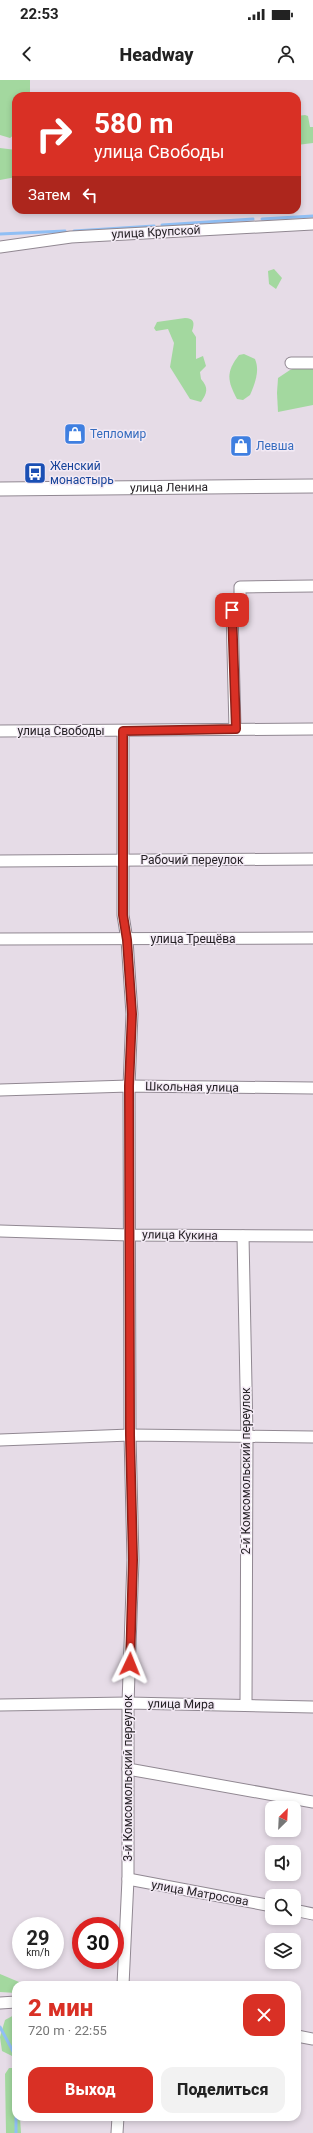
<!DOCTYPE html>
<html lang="ru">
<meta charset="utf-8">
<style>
:root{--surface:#fff;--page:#f2f2f2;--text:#222;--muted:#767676;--accent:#d93025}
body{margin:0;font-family:Roboto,sans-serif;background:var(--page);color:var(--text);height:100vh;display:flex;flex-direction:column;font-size:15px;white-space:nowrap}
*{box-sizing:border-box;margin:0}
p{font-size:13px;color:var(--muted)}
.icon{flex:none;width:22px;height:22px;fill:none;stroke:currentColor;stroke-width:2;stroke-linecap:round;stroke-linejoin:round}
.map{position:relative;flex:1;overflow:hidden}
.side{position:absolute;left:12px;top:1901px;width:289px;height:140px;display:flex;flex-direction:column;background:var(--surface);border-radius:12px;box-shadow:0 2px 6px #0003}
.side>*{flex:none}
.top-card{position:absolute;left:12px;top:12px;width:289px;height:122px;border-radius:12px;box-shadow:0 2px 6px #0003;background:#d93025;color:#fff;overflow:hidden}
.needle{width:26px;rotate:24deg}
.buttons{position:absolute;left:265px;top:1721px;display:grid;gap:8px}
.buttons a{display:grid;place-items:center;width:36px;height:36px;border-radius:8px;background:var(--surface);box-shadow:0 2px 6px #0003;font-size:20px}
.speed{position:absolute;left:12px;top:1837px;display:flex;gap:8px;font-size:20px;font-weight:700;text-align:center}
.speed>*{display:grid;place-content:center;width:52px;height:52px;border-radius:50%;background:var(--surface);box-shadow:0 2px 6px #0003;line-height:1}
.speed small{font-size:10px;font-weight:400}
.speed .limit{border:6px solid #d22;background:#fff;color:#111}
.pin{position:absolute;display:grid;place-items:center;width:34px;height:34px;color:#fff;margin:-17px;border-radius:8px;box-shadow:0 2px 6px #0006}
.me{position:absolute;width:44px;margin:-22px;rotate:2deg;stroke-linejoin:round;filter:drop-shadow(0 0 3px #0008)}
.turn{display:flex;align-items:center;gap:14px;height:84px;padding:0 16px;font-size:18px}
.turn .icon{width:52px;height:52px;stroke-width:2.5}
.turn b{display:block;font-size:28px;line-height:34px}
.then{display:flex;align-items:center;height:38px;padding:0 16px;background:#0003;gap:8px;font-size:15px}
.round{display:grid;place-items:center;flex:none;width:42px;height:42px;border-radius:12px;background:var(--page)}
.headline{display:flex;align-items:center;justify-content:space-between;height:68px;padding:0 16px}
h1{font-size:24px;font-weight:800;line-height:30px;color:var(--accent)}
.action{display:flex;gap:8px;margin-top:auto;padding:8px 16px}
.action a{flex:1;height:46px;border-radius:12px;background:var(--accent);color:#fff;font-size:16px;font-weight:800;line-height:46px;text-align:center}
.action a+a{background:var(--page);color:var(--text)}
.status{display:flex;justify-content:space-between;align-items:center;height:28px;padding:0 20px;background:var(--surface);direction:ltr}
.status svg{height:11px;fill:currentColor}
header{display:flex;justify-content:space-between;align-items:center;height:52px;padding:0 16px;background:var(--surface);font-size:18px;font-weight:800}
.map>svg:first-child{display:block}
.green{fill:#a3d89f}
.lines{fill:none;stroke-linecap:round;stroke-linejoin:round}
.stream{stroke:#90bff4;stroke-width:3}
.minor-casing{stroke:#918892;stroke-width:13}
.tertiary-casing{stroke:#918892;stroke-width:15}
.minor{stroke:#fff;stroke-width:11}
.tertiary{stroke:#fff;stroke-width:13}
.route-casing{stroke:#8d1f18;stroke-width:10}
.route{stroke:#d93025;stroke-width:7}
.labels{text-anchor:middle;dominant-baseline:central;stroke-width:3;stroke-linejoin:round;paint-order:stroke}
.street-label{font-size:12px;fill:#262226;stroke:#f3eaf5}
.shop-label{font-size:12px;fill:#366cbe;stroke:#f3eaf5;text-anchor:start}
.transit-label{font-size:12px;fill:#164399;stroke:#f3eaf5;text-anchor:start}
</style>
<div class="status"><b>22:53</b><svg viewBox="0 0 49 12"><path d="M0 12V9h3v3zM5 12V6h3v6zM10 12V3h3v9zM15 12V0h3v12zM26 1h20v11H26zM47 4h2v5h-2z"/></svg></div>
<header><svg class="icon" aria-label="back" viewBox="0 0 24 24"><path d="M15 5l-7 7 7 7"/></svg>Headway<svg class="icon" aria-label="person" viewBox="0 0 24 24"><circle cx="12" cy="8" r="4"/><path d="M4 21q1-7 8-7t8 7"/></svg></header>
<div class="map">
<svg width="313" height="2053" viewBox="0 0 313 2053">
<rect width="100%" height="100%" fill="#e6dce7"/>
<g class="green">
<polygon points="0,0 30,0 30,16 16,16 16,53 10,58 0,55"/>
<polygon points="305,35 308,36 310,47 313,47 313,63 297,65 297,36"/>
<polygon points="0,68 16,70 16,97 0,100"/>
<polygon points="274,189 282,198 276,209 269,204 268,191"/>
<path d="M185,238C194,238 195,243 192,251L196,257V279L203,276L206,286L200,292L201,299C209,308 207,313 201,322L190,319L170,287L174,263L168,249L156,251L154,248L157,242Z"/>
<path d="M244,274L255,279C260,291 255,303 250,315L243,320L237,319C227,300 226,292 239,275Z"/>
<polygon points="309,283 313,285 313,325 278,332 277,313 278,298 290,290"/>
<polygon points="0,1894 19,1902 63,1905 16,1905 16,1913 0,1912"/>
<polygon points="16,1934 16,1978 2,1971 0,1957 5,1940"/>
<polygon points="9,1988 16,1988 16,2037 20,2037 21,2053 6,2053 5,1994"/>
</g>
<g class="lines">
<g class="stream">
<polyline points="262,139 313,136"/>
<polyline points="162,145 253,139"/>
<polyline points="74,151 154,146"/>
<polyline points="0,154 65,151"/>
<polyline points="0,1947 16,1977"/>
<polyline points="16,2053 16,2037"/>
</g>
<g class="minor-casing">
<g id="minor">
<polyline points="0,167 71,157 313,144"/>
<polyline points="291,283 313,283"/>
<polyline points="235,649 232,530 240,530 240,507 313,506"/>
<polyline points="0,651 313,649"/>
<polyline points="0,781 313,779"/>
<polyline points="0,859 313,858"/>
<polyline points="0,1010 129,1006 313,1008"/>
<polyline points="0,1151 129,1155 313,1156"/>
<polyline points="243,1156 247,1356 246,1625"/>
<polyline points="0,1360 130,1355 313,1357"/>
<polyline points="0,1625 128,1623 313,1627"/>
<polyline points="128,1689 313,1722"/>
<polyline points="128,1799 272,1826"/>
<polyline points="294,1830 313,1834"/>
<polyline points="123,1905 128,1799 128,1623 133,1480 130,1355 129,1006 132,934 127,860 123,835 123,651"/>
<polyline points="0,1923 16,1922"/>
<polyline points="297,1956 313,1959"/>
<polyline points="117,2053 118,2037"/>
</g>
</g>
<g class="tertiary-casing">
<g id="tertiary">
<path id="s1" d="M0,409L313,406"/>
</g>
</g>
<use href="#minor" class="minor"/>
<use href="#tertiary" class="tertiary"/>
</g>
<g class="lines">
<g class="route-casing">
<polyline id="route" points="130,1584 133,1480 130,1355 129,1006 132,934 127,860 123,835 123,651 236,649 232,530"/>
</g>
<use href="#route" class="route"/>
</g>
<defs>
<g id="shop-square" transform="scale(1.15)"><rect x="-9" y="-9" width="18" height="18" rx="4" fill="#3f7fe0" stroke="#f3eaf5"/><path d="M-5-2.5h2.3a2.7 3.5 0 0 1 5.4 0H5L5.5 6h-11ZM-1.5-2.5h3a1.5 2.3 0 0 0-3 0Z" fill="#fff"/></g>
<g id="bus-square" transform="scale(1.15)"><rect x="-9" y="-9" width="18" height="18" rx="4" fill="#1a4fb4" stroke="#f3eaf5"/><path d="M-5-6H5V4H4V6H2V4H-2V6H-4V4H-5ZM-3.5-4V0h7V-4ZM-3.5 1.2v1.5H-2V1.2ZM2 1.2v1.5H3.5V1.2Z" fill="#fff"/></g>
</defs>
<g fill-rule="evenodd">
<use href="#shop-square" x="75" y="354"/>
<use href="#shop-square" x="241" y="366"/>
<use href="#bus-square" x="35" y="393"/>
</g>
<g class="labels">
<g class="street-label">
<text transform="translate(156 152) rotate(-3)">улица Крупской</text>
<text stroke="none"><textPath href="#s1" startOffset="169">улица Ленина</textPath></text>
<text x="61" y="651">улица Свободы</text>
<text x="192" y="780">Рабочий переулок</text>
<text x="193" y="859">улица Трещёва</text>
<text transform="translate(192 1007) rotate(1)">Школьная улица</text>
<text transform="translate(180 1155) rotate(1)">улица Кукина</text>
<text transform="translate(246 1391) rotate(-90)">2-й Комсомольский переулок</text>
<text transform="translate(181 1624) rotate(1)">улица Мира</text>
<text transform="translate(128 1698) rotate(-90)">3-й Комсомольский переулок</text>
<text transform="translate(200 1813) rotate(10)">улица Матросова</text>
</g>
<g class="shop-label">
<text x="90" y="354">Тепломир</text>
<text x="256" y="366">Левша</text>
</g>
<g class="transit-label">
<text x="50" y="386">Женский<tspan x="50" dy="14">монастырь</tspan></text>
</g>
</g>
</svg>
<div class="buttons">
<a><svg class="needle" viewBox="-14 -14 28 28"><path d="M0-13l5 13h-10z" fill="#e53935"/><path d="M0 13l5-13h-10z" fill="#767676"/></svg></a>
<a><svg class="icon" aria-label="sound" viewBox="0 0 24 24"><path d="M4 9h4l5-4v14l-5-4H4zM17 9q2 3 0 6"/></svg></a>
<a><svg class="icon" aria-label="search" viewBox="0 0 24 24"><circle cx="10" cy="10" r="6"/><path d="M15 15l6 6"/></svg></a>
<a><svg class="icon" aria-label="layers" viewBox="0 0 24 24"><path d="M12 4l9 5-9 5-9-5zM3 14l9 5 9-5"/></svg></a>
</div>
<div class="speed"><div>29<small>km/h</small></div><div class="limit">30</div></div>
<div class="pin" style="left:232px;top:530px;background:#d93025"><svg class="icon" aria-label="arrive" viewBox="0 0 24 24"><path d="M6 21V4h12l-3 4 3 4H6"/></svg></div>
<svg class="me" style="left:130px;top:1584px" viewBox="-20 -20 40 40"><path d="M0-17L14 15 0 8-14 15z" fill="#d93025" stroke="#fff" stroke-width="4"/></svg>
<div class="top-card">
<div class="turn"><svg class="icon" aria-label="right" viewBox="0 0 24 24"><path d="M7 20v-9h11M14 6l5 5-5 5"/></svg><div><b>580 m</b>улица Свободы</div></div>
<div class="then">Затем<svg class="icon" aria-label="left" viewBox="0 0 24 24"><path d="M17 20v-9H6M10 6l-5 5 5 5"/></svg></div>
</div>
<section class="side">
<div class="headline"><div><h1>2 мин</h1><p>720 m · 22:55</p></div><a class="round" style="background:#d93025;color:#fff"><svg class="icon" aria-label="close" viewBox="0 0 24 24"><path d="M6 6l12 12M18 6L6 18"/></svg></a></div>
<div class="action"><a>Выход</a><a>Поделиться</a></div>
</section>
</div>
